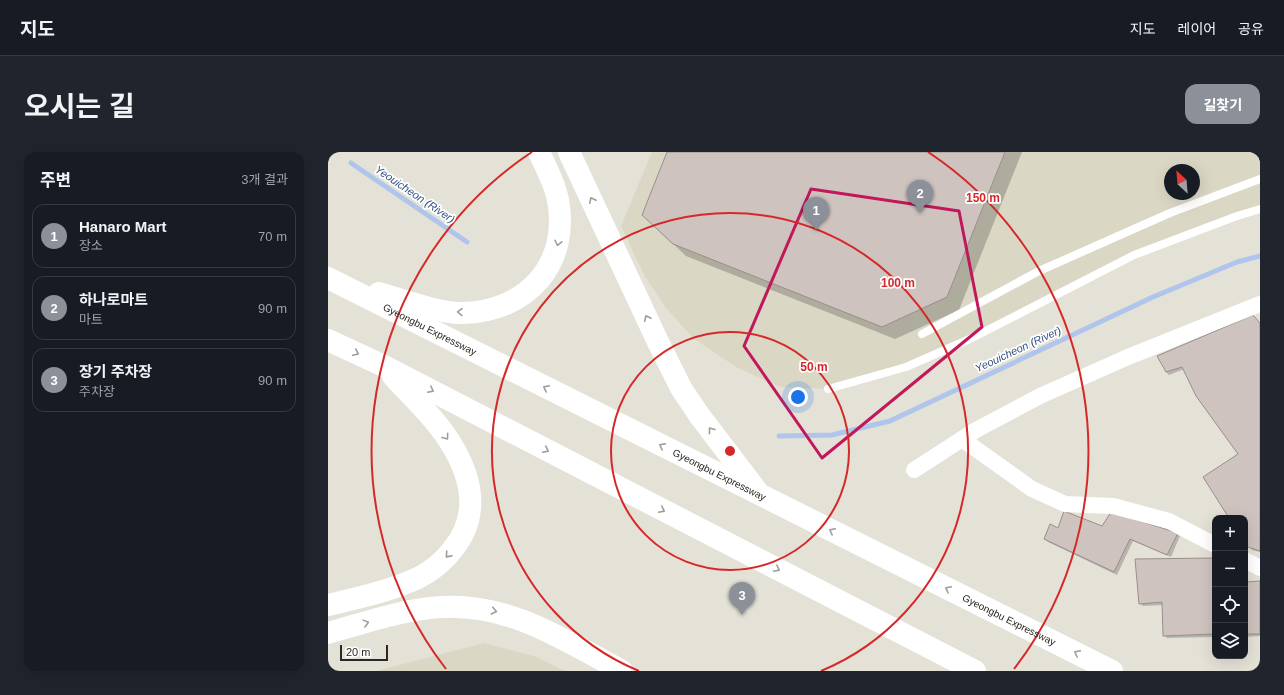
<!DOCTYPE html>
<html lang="ko">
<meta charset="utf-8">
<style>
body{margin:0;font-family:Helvetica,"Noto Sans KR",sans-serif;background:#20242c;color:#f1f3f6}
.controls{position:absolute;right:12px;bottom:12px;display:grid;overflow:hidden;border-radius:8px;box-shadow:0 4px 16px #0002}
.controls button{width:36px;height:36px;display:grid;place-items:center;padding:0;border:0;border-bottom:1px solid #363941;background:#171b24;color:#f1f3f6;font:20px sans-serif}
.compass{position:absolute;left:836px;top:12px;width:36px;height:36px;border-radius:50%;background:#171b24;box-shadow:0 4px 16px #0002;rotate:334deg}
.scale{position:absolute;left:12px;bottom:10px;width:48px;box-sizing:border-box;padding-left:4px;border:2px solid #292824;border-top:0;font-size:11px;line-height:14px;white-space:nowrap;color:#292824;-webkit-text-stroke:3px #fff;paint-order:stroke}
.you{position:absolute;left:470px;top:245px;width:14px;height:14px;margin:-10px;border:3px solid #fff;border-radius:50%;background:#1a73e8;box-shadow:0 0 0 6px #1a73e833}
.badge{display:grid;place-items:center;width:26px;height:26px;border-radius:50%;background:#8c9099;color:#fff;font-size:13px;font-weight:700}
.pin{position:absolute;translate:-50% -33px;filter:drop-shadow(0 1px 2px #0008)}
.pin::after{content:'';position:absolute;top:21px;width:14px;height:12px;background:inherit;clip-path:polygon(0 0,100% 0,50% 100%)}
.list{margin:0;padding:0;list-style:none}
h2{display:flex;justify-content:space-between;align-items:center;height:52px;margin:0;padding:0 16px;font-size:17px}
h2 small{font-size:13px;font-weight:400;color:#9ea1a6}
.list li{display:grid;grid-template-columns:26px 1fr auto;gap:12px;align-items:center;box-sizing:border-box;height:64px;margin:0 8px 8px;padding:0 8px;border:1px solid #363941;border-radius:12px}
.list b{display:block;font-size:15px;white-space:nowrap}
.list p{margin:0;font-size:13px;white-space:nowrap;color:#9ea1a6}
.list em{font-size:13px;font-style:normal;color:#9ea1a6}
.icon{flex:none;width:22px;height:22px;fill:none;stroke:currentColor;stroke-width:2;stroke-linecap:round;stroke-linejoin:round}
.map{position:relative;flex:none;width:932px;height:519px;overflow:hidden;border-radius:12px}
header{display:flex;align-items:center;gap:24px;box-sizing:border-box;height:56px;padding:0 20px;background:#171b24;border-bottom:1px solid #363941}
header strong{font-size:19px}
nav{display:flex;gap:22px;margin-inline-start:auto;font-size:14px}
.intro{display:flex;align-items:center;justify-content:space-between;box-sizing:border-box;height:96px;padding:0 24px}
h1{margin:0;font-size:28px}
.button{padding:10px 18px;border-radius:12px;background:#8c9099;color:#fff;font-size:14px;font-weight:700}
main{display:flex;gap:24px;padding:0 24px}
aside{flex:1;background:#171b24;border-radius:12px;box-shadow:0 4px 16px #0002}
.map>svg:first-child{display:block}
.built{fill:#dad7c5;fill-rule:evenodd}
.shadow{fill:#0003}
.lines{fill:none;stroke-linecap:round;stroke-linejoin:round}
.stream{stroke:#b0c5ec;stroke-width:5}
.building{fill:#cfc3bf;stroke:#9a8e8a}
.lane{stroke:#fff;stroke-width:8}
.street{stroke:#fff;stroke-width:16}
.highway{stroke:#fff;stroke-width:22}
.oneway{stroke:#9f9e9c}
.marked{fill:none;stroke:#c2185b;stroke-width:3;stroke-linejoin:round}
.ring{fill:none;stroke:#d62828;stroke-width:2}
.labels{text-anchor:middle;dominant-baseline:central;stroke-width:3.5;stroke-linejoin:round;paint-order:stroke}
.street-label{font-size:10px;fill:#292824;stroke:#fff}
.water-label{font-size:11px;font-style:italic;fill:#385385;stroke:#fff}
.centre{fill:#d62828;stroke:#fff;stroke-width:2}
.ring-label{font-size:12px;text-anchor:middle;font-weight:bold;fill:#d62828;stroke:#fff;stroke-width:3.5;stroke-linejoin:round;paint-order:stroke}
</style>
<header>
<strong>지도</strong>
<nav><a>지도</a><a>레이어</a><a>공유</a></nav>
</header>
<div class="intro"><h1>오시는 길</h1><a class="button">길찾기</a></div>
<main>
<aside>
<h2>주변<small>3개 결과</small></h2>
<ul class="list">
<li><span class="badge">1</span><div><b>Hanaro Mart</b><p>장소</p></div><em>70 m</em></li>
<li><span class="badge">2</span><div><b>하나로마트</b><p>마트</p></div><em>90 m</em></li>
<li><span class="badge">3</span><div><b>장기 주차장</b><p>주차장</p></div><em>90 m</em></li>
</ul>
</aside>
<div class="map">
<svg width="932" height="519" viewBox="0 0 932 519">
<rect width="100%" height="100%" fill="#e4e2d7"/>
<g class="built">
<path d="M324,0h608v57l-126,46 -228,112 -78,22 -48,-2 -44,-20 -43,-29 -27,-30 -22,-33 -23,-49zM842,18h24v24h-24z"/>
<path d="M156,491l53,14 28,14h-189z"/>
</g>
<g class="shadow">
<path d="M340,0h354l-63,158 -64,29 -209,-83 -43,-41z"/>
<path d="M932,172v228l-8,-2 -7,-9v-23h-15l9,-64 -55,-85 -15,6 -3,-3z"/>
<path d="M775,375l74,7 3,2 -9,21 -38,-16 -16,34 -69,-33 -3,-3 13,-10z"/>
<path d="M887,407v78l-48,1 -3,-3 -1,-30 -20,1 -3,-3z"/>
<path d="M932,430v54l-15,1v-54z"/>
</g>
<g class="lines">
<g class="stream">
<path d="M23,11l116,79"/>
<path d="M451,284l53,-1 58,-14 263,-124 84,-35 23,-6"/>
</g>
</g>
<g class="building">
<path d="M339,0h338l-58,145 -65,30 -209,-83 -31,-29z"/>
<path d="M925,163l7,8v228l-12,-4 -3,-4v-25h-16l-26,-41 35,-23 -42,-58 -14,-29 -16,5 -9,-16z"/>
<path d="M736,359l38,15 9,-14 67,21 -11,22 -37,-16 -16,33 -70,-33 6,-15 8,4z"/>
<path d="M887,406v76l-52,2 -1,-34 -23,2 -4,-45z"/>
<path d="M932,429v53h-15v-52z"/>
</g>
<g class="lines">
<g class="lane">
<path d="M594,182l117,-63 131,-58 90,-34"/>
<path d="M500,237l78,-22 66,-29 162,-83 103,-39 23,-7"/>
</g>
<g class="street">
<path d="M634,287l70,50 33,15 48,2 56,15 46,24"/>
<path d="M586,318l62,-40 64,-34 88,-39 132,-53"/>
<path d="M917,408l15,8"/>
</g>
<g class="highway">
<path d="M241,0l89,190 23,46 18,27 58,76"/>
<path id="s1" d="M0,126l784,393"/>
<path d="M51,141c24,7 59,20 83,20 64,-1 108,-48 96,-113 -3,-17 -12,-32 -19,-48"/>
<path d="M0,188l56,26 591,305"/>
<path d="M0,453c30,-7 62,-14 90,-27 14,-7 26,-17 35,-29 26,-32 20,-68 0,-102 -14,-25 -41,-50 -60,-71"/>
<path d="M0,481c36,-10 76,-24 113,-26 69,-4 123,33 181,64"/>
</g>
</g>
<defs><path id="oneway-chevron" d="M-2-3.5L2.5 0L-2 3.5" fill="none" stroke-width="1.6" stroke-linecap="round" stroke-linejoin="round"/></defs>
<g class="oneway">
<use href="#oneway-chevron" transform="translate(264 48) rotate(-115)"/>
<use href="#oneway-chevron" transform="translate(230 91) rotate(103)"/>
<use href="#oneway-chevron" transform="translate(132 160) rotate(-179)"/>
<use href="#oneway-chevron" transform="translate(319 166) rotate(-115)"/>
<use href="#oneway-chevron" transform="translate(28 201) rotate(25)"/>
<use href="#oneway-chevron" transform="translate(218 236) rotate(-153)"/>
<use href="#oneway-chevron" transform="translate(103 238) rotate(27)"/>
<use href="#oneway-chevron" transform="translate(383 278) rotate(-127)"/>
<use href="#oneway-chevron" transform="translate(118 285) rotate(54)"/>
<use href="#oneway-chevron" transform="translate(334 294) rotate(-153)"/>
<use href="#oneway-chevron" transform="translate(218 298) rotate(27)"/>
<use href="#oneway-chevron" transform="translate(334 358) rotate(27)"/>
<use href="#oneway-chevron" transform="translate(504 379) rotate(-153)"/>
<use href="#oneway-chevron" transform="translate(120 403) rotate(132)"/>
<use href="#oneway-chevron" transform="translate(449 417) rotate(27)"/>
<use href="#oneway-chevron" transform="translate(620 437) rotate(-153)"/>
<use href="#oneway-chevron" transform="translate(166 459) rotate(13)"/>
<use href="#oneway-chevron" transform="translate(38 471) rotate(-15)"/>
<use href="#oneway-chevron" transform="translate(749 501) rotate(-153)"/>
</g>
<path class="marked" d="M483,37l148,22 23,116 -160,131 -78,-112z"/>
<g class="ring">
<circle cx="402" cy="299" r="119"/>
<path d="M311 519A238 238 0 1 1 493 519"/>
<path d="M118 517A358 358 0 0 1 204 0M600 0A358 358 0 0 1 686 517"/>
</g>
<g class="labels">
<g class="street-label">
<text stroke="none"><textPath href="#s1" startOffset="114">Gyeongbu Expressway</textPath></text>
<text stroke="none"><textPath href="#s1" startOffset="438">Gyeongbu Expressway</textPath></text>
<text stroke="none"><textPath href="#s1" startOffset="762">Gyeongbu Expressway</textPath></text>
</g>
<g class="water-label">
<text transform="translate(87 42) rotate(34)">Yeouicheon (River)</text>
<text transform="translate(690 197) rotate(-25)">Yeouicheon (River)</text>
</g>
</g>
<circle cx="402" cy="299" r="6" class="centre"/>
<g class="ring-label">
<text x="655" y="50">150 m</text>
<text x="570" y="135">100 m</text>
<text x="486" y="219">50 m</text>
</g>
</svg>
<div class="controls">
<button>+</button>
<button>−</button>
<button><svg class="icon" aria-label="locate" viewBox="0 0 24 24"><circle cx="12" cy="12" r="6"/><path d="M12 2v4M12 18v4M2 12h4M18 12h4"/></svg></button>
<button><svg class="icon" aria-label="layers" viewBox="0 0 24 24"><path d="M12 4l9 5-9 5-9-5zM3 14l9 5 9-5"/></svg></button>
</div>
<svg class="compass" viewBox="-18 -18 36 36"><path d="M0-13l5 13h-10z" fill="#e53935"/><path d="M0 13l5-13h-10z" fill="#9ea1a6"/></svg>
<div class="scale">20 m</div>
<div class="you"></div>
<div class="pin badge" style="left:488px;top:78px">1</div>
<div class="pin badge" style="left:592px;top:61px">2</div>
<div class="pin badge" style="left:414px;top:463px">3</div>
</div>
</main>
